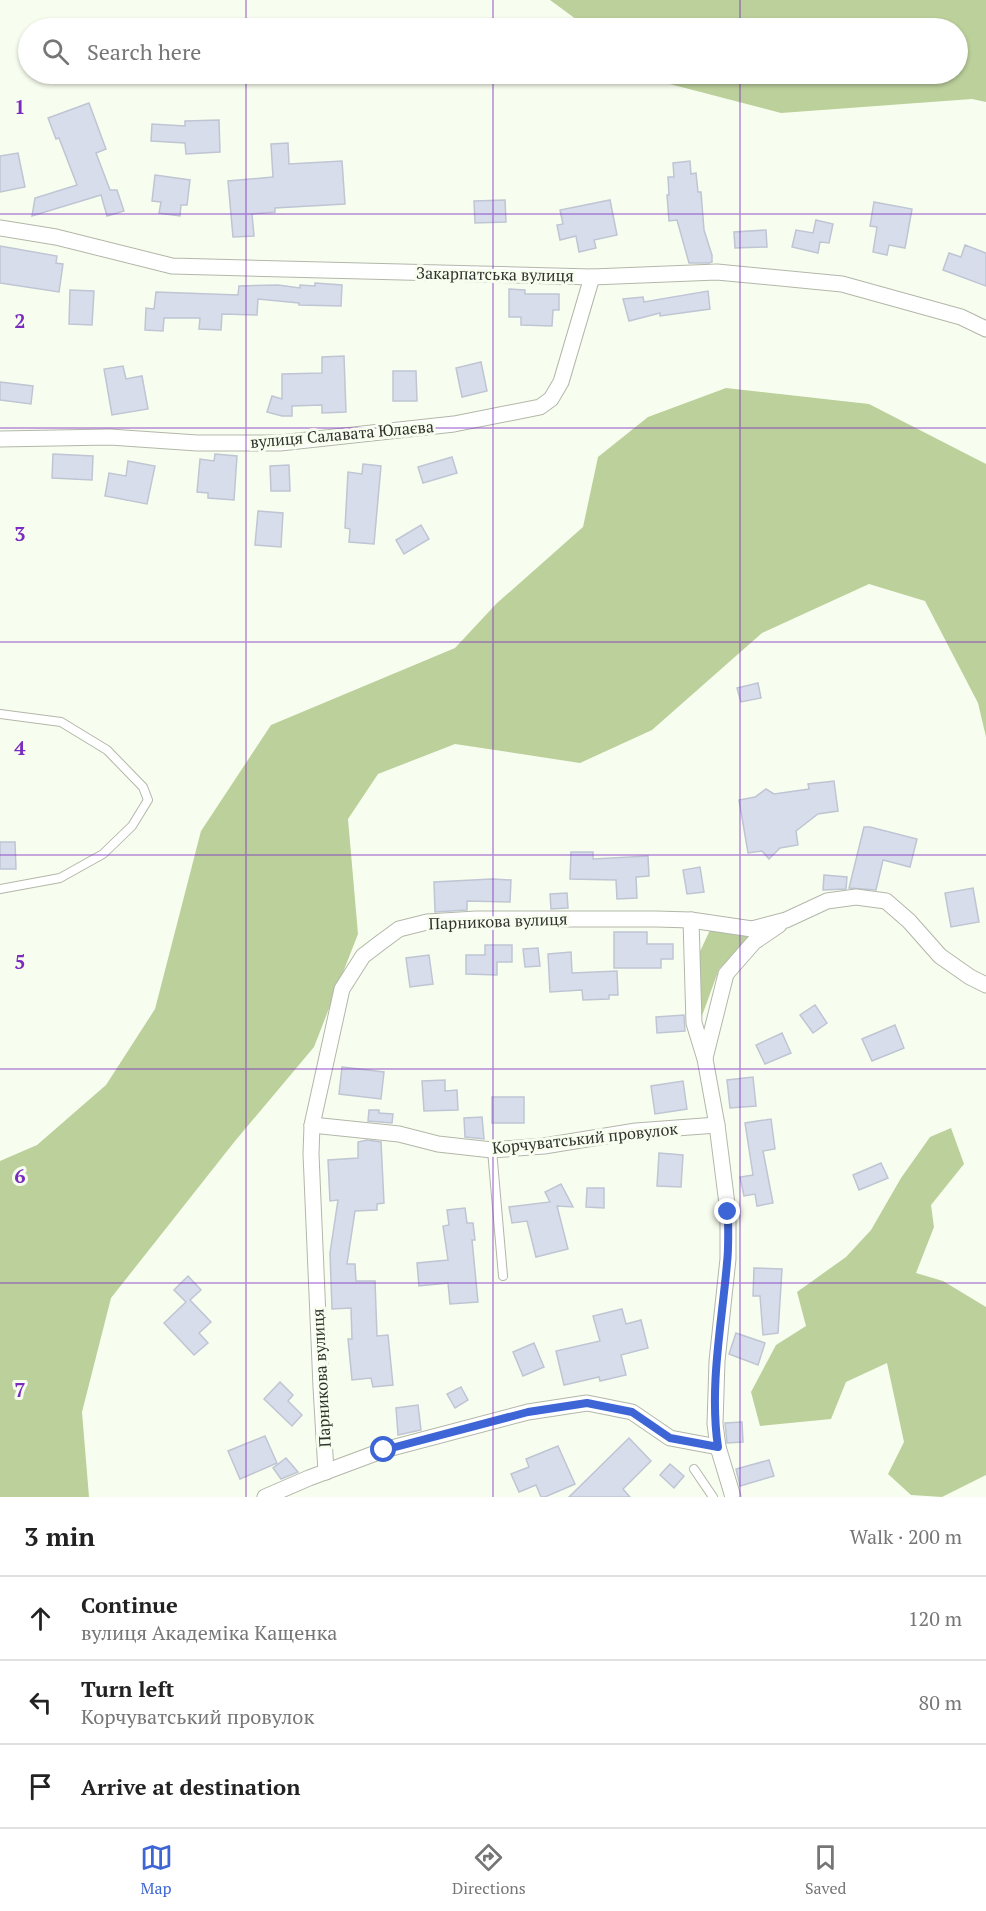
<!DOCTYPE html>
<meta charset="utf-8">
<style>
body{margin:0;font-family:"PT Serif",serif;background:#f2f2f2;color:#222}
.stop{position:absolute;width:18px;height:18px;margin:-14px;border:4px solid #3d65d6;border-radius:50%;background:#fff}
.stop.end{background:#3d65d6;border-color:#fff;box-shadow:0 2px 6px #0008}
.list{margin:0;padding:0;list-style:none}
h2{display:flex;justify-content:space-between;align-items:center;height:78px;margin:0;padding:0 24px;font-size:26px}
h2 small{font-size:20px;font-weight:400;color:#767676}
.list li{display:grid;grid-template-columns:39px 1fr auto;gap:18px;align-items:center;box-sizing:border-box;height:84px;padding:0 24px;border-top:2px solid #e0e0e0}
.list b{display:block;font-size:22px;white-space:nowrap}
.list p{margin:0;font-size:20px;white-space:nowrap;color:#767676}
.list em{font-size:20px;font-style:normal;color:#767676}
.icon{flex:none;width:33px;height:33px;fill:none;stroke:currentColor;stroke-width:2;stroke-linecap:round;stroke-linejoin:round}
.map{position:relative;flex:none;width:986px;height:1497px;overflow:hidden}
.search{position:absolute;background:#fff;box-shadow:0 2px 4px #0004;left:18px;right:18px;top:18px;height:66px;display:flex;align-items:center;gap:15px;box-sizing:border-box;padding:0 21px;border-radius:33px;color:#767676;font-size:22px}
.sheet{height:330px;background:#fff}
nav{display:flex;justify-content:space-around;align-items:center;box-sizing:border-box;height:84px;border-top:2px solid #e0e0e0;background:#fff;font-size:16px;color:#767676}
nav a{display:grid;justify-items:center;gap:3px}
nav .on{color:#3d65d6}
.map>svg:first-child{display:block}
.green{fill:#bcd09b}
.building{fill:#d7ddeb;stroke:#bfc5d3;stroke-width:1.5}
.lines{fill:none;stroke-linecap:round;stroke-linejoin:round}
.lane-casing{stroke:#b2b7a9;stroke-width:10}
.street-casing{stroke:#b2b7a9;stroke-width:17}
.lane{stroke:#fff;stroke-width:8}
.street{stroke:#fff;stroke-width:15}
.route{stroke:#3d65d6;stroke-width:8}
.grid{fill:none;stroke:#7b2cbf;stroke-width:1.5;stroke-opacity:0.55}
.labels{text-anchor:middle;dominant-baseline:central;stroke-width:6;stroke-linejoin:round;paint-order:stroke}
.street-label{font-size:16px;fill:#30322d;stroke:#f8feef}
.grid-label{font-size:20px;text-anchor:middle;font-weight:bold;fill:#7b2cbf;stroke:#f8feef;stroke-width:6;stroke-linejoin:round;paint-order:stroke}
</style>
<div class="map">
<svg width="986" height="1497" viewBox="0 0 986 1497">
<rect width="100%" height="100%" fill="#f8feef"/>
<g class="green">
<path d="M550,0h436v102l-14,-3 -191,14 -119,-31 -12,-8h308v-46h-370z"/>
<path d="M726,388l143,16 117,60v273l-8,-34 -53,-102 -56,-17 -107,49 -110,97 -72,33 -125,-19 -77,30 -30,45 10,115 -44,113 -79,94 -124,157 -29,114 7,85h-89v-336l37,-16 69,-60 49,-76 46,-178 70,-106 184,-77 41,-44 87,-77 15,-70 50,-40z"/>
<path d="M711,928l48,3 -40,38 -21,58 -2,-67z"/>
<path d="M951,1128l13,36 -33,41 3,22 -18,46 27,8 43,26v168l-44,22 -31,-2 -23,-21 16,-32 -17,-79 -41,19 -15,37 -71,7 -9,-34 25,-47 30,-19 -9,-34 49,-35 25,-27 30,-52 29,-41z"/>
</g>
<g class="building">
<path d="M89,103l17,46 -10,4 14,37h7l7,21 -17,5 -6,-21 -69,21 3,-18 42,-13 -18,-47 -3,1 -8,-21z"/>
<path d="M219,120l1,32 -34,2 -1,-11 -34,-2 1,-17 33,2v-5z"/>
<path d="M288,143l1,21 53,-3 3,43 -70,4v4l-23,2 2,22 -21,1 -5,-56 45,-4 -2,-33z"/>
<path d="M18,153l7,34 -25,5v-36z"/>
<path d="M690,161l1,13 5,-1 2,19h3l3,38 8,25v7l-3,1h-20l-12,-43 -8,1 -2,-26h2l-1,-18h6l-1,-14z"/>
<path d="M155,175l35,5 -3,25h-6l-1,11 -21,-3 2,-11 -9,-1z"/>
<path d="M505,200l1,22 -31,1 -1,-22z"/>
<path d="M610,200l7,35 -23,5 2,8 -17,4 -3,-16 -16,4 -3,-15 6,-1 -3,-14z"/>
<path d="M874,202l38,7 -7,39 -16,-3 -2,10 -14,-3 4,-25 -7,-1z"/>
<path d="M816,220l17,4 -4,19 -9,-1 -2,11 -26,-6 4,-17 17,3z"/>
<path d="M766,230l1,17 -32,1 -1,-16z"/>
<path d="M965,245l21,8v33l-43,-16 6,-17 12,4z"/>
<path d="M0,246l57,10 -1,7 7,1 -4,28 -59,-9z"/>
<path d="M315,283l27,2 -1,21 -42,-1v-2l-41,-4 -1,16 -35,-1 -1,16 -22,-1 1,-11h-36l-1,13 -18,-1 1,-22 8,1 2,-17 82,3 1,-9 39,-1 22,3v-3l15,1z"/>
<path d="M509,289l16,1v4h34v16h-6l-1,16 -31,-1v-8h-12z"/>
<path d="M70,290l24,1 -2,34 -23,-1z"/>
<path d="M708,291l2,18 -50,7v-3l-31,8 -6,-22 20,-2 1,5z"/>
<path d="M344,356l2,56 -24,1v-8l-30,1v10h-10l-15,-4 5,-16 10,3v-25l40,-1v-16z"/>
<path d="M481,362l6,29 -25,6 -6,-29z"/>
<path d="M123,366l3,13 16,-3 6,33 -36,6 -8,-46z"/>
<path d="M393,371h23l1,30h-24z"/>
<path d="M0,382l33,4 -2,18 -31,-4z"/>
<path d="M53,454l40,2 -1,24 -40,-2z"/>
<path d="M215,454l22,2 -3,44 -26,-2v-5l-11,-1 3,-33 14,2z"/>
<path d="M452,457l5,16 -34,10 -5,-16z"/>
<path d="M128,461l27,5 -8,38 -42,-8 4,-23 17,3z"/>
<path d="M363,464l18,2 -7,78 -25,-2 1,-13 -5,-1 3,-56 14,2z"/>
<path d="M289,465l1,26h-19l-1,-25z"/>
<path d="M258,511l25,2 -2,34 -26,-2z"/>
<path d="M421,525l8,14 -25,15 -8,-14z"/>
<path d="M758,683l3,15 -20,4 -4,-14z"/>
<path d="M834,781l4,30 -20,3 -22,17 2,14 -18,3 -11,11 -7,-8 -14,2 -9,-53 16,-3 11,-8 8,5 35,-5 -1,-5z"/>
<path d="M864,827h6l47,12 -7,28 -27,-7 -7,30 -27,-2z"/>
<path d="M0,842h15l1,27h-16z"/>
<path d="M571,852h22v7l55,-3 1,20 -13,1 1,21 -20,1 -1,-19 -46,-1z"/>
<path d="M700,867l4,25 -17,2 -4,-24z"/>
<path d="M824,875l23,2 -1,12 -23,1z"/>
<path d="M492,879l19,1 -1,22 -43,-1v9l-32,2 -1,-30z"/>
<path d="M973,888l6,34 -28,5 -6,-34z"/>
<path d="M567,893l1,15 -17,1 -1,-15z"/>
<path d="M614,932h33v12h26v15h-12v9h-47z"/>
<path d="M485,945h27v17h-15v13l-31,-1v-19h19z"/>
<path d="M538,948l2,18 -15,1 -2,-18z"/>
<path d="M571,952l1,21 45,-2 1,24h-9v4l-26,1 -1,-10 -32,2 -2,-38z"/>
<path d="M429,955l4,29 -23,3 -4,-29z"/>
<path d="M815,1005l12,18 -14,10 -13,-18z"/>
<path d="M684,1015l1,16 -28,2 -1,-16z"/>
<path d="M895,1025l9,23 -32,13 -10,-22z"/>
<path d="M782,1033l9,20 -26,11 -9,-19z"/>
<path d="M342,1067l42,5 -3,27 -42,-5z"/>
<path d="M753,1077l3,29 -26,2 -3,-28z"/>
<path d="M445,1080v11l12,-1 1,20 -34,1 -2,-30z"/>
<path d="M683,1081l4,28 -32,5 -4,-28z"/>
<rect x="492" y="1097" width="32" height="26"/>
<path d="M369,1110h10v3l14,1 -1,9 -24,-2z"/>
<path d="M482,1117l2,22 -19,-2 -1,-19z"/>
<path d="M771,1119l4,30 -12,2 10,52 -16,3 -2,-12 -11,2 -4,-19 13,-2 -8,-52z"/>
<path d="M367,1140l14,2 3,61 -7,1v6l-22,1 -8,53h8l1,17h19l2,55 11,-1 5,50 -20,2 -2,-9 -19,2 -4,-41h4l-1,-31 -19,1 -2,-56 8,-53 -8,1 -2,-41 30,-2v-16z"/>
<path d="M659,1153l24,2 -2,32 -24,-1z"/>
<path d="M881,1163l7,15 -29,12 -6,-15z"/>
<path d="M561,1184l12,23 -16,-1 11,43 -32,8 -9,-36 -15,2 -3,-16 41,-5 -5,-10z"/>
<path d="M587,1188h17v20l-18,-1z"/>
<path d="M465,1208l2,15h6l2,17h-3l6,62 -28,2 -2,-21 -29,3 -2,-23 31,-3 -5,-34 6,-1 -2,-15z"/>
<path d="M754,1268l28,1 -4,64 -15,2 -3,-39h-7z"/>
<path d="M188,1276l13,14 -11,10 21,22 -12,11 9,10 -14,12 -30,-32 22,-21 -12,-12z"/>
<path d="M622,1309l4,15 15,-4 7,28 -27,7 5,20 -26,6 -1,-4 -35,8 -8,-34 44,-10 -7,-25z"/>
<path d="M736,1333l29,10 -7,22 -29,-11z"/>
<path d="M534,1343l10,24 -21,9 -10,-24z"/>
<path d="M280,1382l13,13 -5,6 14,14 -10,11 -28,-27z"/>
<path d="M461,1387l7,13 -13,8 -8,-14z"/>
<path d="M418,1405l3,25 -23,5 -2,-27z"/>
<path d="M742,1422l1,20 -16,1 -2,-20z"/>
<path d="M265,1436l12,27 -37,16 -12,-28z"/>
<path d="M629,1438l22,23 -28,28 7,8h-61z"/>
<path d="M558,1446l17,38 -30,13h-4l-5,-12 -17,7 -8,-18 18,-7 -3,-8z"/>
<path d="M286,1458l12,14 -17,7 -8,-11z"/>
<path d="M769,1460l5,16 -34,10 -4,-17z"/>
<path d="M670,1464l14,12 -10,12 -14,-13z"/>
</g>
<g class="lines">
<g class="lane-casing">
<g id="lane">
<path d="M0,714l61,8 46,28 36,37 5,13 -16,26 -29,28 -43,24 -60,11"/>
<path d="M492,1150l11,126"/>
<path d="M694,1469l19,28"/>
</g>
</g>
<g class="street-casing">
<g id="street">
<path d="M0,228l56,9 116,29 420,11 125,-5 125,12 119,33 25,12"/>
<path d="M0,439l110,-2 87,6h83l174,-19 86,-17 11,-8 10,-17 31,-105"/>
<path d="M691,920l3,103 11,36 12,66 11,87v47l-11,102 -2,63 3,23 15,50"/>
<path d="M705,1058l21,-84 28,-32 25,-17"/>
<path d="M312,1125l87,9 39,10 54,6 52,-4 92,-15 81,-6"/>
<path d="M326,1472l-5,-85 -10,-233 1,-29 30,-136 21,-33 17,-13 19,-14 28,-7 49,-3h180l35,1 61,9 34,-9 41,-19 29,-4 30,4 23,20 31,35 30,21 16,8"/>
<path d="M265,1497l44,-19 75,-28 144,-38 59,-9 45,9 38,26 48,9"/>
</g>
</g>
<use href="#lane" class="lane"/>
<use href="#street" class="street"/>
</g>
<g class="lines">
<path class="route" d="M384,1450l144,-38 59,-9 45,9 38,26 48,9c-9,-61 4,-124 9,-184 2,-17 1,-34 1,-51"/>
</g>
<path class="grid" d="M246,0v28M493,0v28M740,0v28M246,74v1423M493,74v1423M740,74v1423M0,214h986M0,428h986M0,642h986M0,855h986M0,1069h986M0,1283h986"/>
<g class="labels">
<g class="street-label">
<text transform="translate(495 274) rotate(1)">Закарпатська вулиця</text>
<text transform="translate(342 434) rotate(-5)">вулиця Салавата Юлаєва</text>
<text transform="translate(498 921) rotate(-2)">Парникова вулиця</text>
<text transform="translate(585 1138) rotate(-6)">Корчуватський провулок</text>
<text transform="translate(321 1378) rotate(-93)">Парникова вулиця</text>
</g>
</g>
<g class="grid-label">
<text x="20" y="114">1</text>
<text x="20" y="328">2</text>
<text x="20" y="541">3</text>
<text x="20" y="755">4</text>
<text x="20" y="969">5</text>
<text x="20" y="1183">6</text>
<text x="20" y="1397">7</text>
</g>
</svg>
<div class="stop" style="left:384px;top:1450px"></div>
<div class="stop end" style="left:728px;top:1212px"></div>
<div class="search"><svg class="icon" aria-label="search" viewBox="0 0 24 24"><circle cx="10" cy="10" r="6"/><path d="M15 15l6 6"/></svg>Search here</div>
</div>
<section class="sheet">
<h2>3 min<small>Walk · 200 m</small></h2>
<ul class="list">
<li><svg class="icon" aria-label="ahead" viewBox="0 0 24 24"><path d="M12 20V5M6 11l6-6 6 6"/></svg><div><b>Continue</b><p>вулиця Академіка Кащенка</p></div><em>120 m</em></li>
<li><svg class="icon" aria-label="left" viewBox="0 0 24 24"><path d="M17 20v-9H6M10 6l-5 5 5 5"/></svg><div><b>Turn left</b><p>Корчуватський провулок</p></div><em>80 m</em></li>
<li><svg class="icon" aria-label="arrive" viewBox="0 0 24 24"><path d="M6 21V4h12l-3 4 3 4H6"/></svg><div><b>Arrive at destination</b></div></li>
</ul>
</section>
<nav>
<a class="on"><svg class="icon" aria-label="map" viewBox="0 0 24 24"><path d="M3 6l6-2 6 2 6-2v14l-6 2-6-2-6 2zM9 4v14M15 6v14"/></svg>Map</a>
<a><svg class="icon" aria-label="directions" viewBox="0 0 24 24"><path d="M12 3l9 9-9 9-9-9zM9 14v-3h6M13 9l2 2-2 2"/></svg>Directions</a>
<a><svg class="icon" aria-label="saved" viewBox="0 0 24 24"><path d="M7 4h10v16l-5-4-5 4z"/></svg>Saved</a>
</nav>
